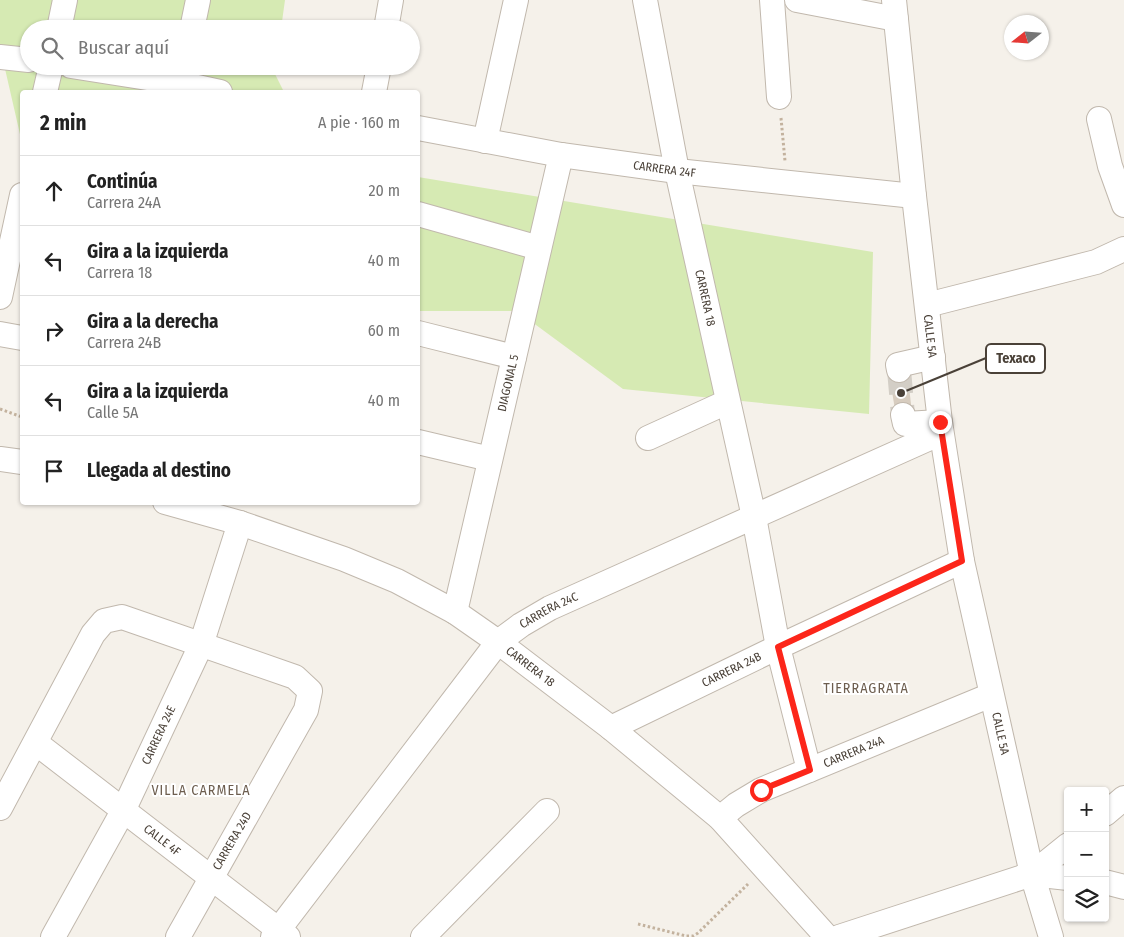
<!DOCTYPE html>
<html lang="es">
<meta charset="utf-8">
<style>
body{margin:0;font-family:"Fira Sans Condensed",sans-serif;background:#f2f2f2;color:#222}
.controls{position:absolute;right:15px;bottom:15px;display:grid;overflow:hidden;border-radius:5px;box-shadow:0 1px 4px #0004}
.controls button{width:45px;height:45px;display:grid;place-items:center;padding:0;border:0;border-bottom:1px solid #e0e0e0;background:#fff;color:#222;font:25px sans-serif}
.compass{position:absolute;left:1004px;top:15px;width:45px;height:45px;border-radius:50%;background:#fff;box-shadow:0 1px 4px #0004;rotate:253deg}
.stop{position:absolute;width:15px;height:15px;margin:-11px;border:4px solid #fc261a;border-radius:50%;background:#fff}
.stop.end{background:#fc261a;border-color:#fff;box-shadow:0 1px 5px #0008}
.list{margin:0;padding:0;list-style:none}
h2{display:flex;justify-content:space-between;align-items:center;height:65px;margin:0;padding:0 20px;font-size:21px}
h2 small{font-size:16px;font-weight:400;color:#767676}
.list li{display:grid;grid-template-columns:32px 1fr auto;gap:15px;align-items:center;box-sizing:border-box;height:70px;padding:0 20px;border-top:1px solid #e0e0e0}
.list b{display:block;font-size:19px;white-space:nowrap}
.list p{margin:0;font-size:16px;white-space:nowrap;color:#767676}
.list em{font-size:16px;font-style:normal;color:#767676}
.icon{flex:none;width:28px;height:28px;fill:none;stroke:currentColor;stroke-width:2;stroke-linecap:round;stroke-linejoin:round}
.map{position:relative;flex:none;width:1124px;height:937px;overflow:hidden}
.search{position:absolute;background:#fff;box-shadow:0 1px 4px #0004;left:20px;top:20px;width:400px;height:55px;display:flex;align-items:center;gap:12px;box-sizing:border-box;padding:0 18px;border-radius:28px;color:#767676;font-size:19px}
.panel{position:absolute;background:#fff;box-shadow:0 1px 4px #0004;left:20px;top:90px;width:400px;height:415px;border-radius:5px}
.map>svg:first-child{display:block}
.green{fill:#d6eab3}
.building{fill:#d7ccbf}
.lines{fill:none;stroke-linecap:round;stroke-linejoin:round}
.minor-tunnel{stroke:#d3cec6;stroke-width:24;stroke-dasharray:24 12;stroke-linecap:butt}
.minor-casing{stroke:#c1b8ad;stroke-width:26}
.path{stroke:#c3b29e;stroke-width:3;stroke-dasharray:2.5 2.5;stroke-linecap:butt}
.minor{stroke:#fff;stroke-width:24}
.route{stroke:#fc261a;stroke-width:6}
.labels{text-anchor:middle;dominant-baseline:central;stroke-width:4;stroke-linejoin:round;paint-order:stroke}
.street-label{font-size:12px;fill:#4a4138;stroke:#fff}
.neighbourhood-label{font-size:14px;letter-spacing:1px;fill:#6d5e4f;stroke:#fff}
.leader{fill:none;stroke:#4a4138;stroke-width:2}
.callout-dot{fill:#4a4138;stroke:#fff;stroke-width:2}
.callout{fill:#fff;stroke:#4a4138;stroke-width:2}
.callout-label{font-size:14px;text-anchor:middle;font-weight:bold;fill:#4a4138}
</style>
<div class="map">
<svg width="1124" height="937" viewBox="0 0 1124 937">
<rect width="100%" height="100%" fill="#f5f1ea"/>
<g class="green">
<path d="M0,0h285l-4,29h-252v37h246l-1,6 10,20h-262v51l-22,-96z"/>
<path d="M418,177l455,75 -4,162 -246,-25 -106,-78h-99z"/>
</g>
<path class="building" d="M907,369l5,44 -16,3 -7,-43z"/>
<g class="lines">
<path class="minor-tunnel" d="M899,370l4,45"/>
<g class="minor-casing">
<g id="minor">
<path id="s1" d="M645,0l32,171 77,346 24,130 31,123"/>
<path d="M772,0l7,97"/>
<path d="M797,0l99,19"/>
<path id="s2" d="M894,0l20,196 26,226 22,139 70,313 19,63"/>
<path d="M59,29l6,-29"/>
<path d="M192,29l6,-29"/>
<path d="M386,29l5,-29"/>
<path d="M0,57l29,3"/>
<path d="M71,66l108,17 41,9"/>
<path d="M45,92l6,-26"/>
<path d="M374,92l5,-26"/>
<path d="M1099,119l11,47 14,39"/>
<path id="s3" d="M418,128l143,27 116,16 237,25"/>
<path d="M485,141l31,-141"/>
<path d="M418,214l121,34"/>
<path d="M0,297l22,-102"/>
<path d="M927,305l169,-43 28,-13"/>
<path d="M418,333l96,24"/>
<path d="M0,334l22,4"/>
<path d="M899,370l-1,-5 35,-8"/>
<path d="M903,415l2,9 35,-2"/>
<path d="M648,438l79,-36"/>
<path d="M418,442l72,17"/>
<path d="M0,459l22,3"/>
<path id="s4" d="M165,502l75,21 104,36 53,22 58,31 43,30 113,86 109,90 107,119"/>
<path id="s5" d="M455,612l106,-457"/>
<path id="s6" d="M611,728l167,-81 184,-86"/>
<path id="s7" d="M36,743l252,194"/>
<path d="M0,808l93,-174 11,-13 18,-4 173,60 15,14 -4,19 -128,227"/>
<path d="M1105,814l19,-16"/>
<path id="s8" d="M720,818l16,-13 25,-15 230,-95"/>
<path d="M1032,874l36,4"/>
<path d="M1105,882l19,5"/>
<path id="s9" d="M53,937l70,-126 78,-166 39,-122"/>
<path id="s10" d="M273,937l225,-295 23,-17 29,-17 391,-175"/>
<path d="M423,937l124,-126"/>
<path d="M839,937l193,-63 36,-29"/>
</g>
</g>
<g class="path">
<path d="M781,118l4,43"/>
<path d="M0,409l22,8"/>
<path d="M638,924l48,12h7l5,-3 50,-49"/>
</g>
<use href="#minor" class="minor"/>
</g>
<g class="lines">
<path class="route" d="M761,790l49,-20 -32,-123 184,-86 -22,-139"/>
</g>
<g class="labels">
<g class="street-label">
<text stroke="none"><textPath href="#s3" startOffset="250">CARRERA 24F</textPath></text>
<text stroke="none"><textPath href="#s1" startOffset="304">CARRERA 18</textPath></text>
<text stroke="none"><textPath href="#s2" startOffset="338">CALLE 5A</textPath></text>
<text stroke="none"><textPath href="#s5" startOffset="235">DIAGONAL 5</textPath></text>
<text stroke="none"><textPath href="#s10" startOffset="431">CARRERA 24C</textPath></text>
<text stroke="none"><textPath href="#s4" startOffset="404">CARRERA 18</textPath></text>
<text stroke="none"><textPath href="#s6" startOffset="134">CARRERA 24B</textPath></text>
<text stroke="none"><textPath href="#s9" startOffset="228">CARRERA 24E</textPath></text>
<text stroke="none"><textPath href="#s2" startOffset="742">CALLE 5A</textPath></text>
<text stroke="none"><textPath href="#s8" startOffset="150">CARRERA 24A</textPath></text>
<text stroke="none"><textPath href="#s7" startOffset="159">CALLE 4F</textPath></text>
<text transform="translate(232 841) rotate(-60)">CARRERA 24D</text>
</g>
<g class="neighbourhood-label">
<text x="866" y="688">TIERRAGRATA</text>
<text x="201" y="790">VILLA CARMELA</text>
</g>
</g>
<path class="leader" d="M901 393L986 358"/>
<circle class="callout-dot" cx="901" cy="393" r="5"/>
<rect class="callout" x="986" y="344" width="59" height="29" rx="5"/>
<g class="callout-label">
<text x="1016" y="363">Texaco</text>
</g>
</svg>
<div class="controls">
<button>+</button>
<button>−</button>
<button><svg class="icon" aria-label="layers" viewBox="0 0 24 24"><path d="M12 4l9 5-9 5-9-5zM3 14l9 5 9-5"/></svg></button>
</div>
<svg class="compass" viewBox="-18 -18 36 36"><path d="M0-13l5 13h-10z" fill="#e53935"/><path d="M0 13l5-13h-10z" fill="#767676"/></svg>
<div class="stop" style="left:761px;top:790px"></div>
<div class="stop end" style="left:940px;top:422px"></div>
<div class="search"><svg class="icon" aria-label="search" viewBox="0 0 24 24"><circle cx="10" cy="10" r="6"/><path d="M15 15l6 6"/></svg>Buscar aquí</div>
<section class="panel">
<h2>2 min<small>A pie · 160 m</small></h2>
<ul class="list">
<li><svg class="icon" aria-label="ahead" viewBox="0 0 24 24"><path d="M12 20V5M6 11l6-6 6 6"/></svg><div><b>Continúa</b><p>Carrera 24A</p></div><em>20 m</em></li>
<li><svg class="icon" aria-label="left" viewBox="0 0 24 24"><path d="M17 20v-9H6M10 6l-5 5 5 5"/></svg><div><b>Gira a la izquierda</b><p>Carrera 18</p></div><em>40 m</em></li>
<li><svg class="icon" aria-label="right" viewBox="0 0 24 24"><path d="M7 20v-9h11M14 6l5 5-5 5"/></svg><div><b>Gira a la derecha</b><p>Carrera 24B</p></div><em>60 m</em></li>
<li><svg class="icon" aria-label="left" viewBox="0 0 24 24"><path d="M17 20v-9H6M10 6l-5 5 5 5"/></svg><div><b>Gira a la izquierda</b><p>Calle 5A</p></div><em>40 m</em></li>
<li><svg class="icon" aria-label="arrive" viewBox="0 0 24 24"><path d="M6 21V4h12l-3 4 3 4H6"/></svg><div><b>Llegada al destino</b></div></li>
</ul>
</section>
</div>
